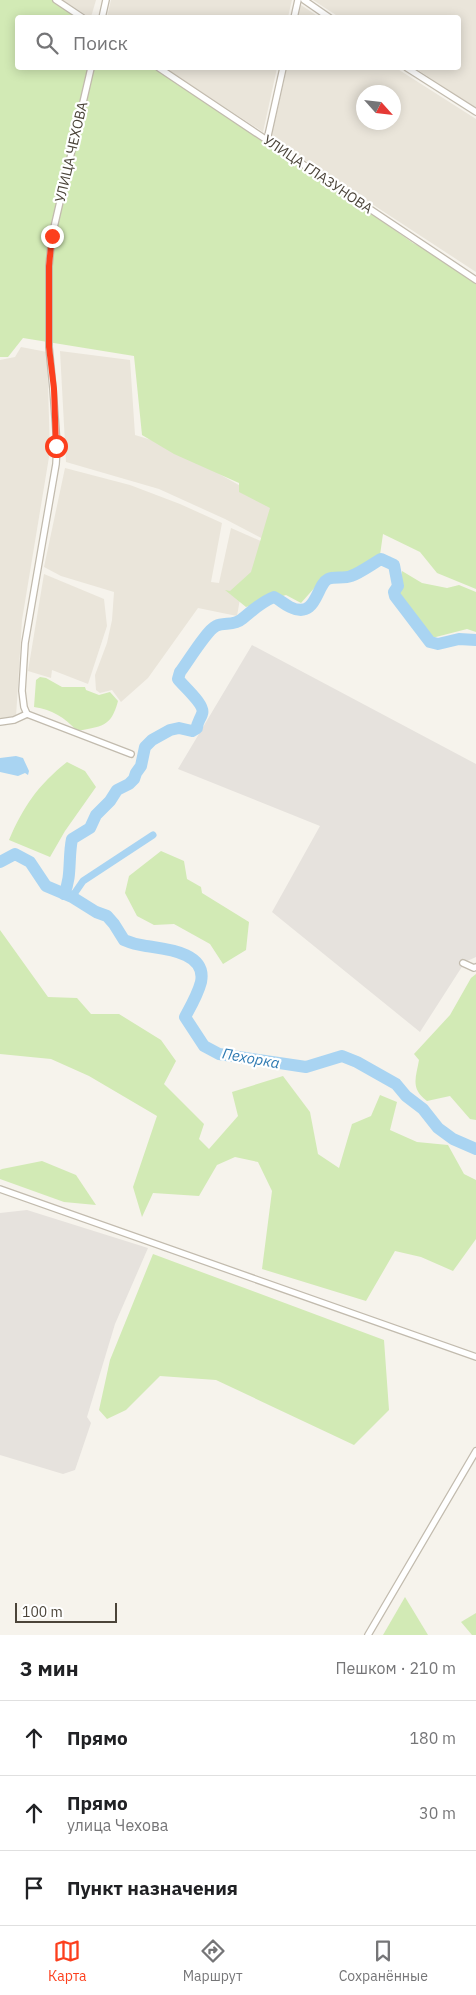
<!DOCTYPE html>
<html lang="ru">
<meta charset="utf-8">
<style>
body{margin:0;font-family:"IBM Plex Sans",sans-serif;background:#f2f2f2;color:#202124}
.compass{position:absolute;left:356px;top:85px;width:45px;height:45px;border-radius:50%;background:#fff;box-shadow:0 2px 12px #0003;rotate:117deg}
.scale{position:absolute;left:15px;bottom:12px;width:102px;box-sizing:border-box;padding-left:5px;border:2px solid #4b4439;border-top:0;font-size:14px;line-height:18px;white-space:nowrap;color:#4b4439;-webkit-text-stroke:4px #fff;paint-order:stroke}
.stop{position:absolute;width:15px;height:15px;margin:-11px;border:4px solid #fc3f1d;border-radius:50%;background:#fff}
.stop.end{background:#fc3f1d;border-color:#fff;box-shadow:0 1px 5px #0008}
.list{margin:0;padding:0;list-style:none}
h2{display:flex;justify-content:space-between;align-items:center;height:65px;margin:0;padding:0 20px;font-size:21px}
h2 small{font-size:16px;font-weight:400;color:#757577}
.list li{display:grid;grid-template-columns:32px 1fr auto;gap:15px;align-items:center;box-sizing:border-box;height:75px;padding:0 20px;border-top:1px solid #e0e0e0}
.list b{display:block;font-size:19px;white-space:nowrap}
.list p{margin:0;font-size:16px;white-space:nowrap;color:#757577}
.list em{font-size:16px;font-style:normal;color:#757577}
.icon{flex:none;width:28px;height:28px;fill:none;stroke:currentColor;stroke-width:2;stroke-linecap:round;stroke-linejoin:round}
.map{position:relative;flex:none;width:476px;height:1635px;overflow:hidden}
.search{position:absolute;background:#fff;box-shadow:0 2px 12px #0003;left:15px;right:15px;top:15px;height:55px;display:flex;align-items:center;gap:12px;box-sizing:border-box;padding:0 18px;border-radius:5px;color:#757577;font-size:19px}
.sheet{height:290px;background:#fff}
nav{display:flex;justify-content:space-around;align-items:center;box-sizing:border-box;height:70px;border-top:1px solid #e0e0e0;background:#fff;font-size:14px;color:#757577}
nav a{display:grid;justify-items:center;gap:2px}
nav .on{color:#fc3f1d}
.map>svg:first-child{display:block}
.residential{fill:#eae5da;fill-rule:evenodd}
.industrial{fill:#e6e2dd}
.green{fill:#d2eab5}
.water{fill:#a9d4f2}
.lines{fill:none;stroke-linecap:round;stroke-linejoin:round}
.canal{stroke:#a9d4f2;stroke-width:7}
.river{stroke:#a9d4f2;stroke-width:12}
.street-casing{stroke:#c2bbae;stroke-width:8}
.street{stroke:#fff;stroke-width:5.5}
.route{stroke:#fc3f1d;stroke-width:6}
.labels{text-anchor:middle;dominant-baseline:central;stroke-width:4.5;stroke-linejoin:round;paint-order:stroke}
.street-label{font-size:14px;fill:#4b4439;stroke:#fff}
.water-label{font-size:15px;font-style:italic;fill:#2e7ab2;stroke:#fff}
</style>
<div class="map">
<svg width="476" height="1635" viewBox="0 0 476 1635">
<rect width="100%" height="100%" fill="#f6f3ec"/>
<g class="residential">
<path d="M63,0h33l-5,17h-2z"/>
<path d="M111,0h181l-4,17h-181z"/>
<path d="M313,0h163v108l-61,-40h43v-50l-119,-1z"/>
<path d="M301,5l18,12h-21z"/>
<path d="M165,68h112l-14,64z"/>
<path d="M287,68h109l80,51v153l-205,-134zM364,92h30v30h-30z"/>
<path d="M21,347l26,5 3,99 -28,169 -6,97 -16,2v-359l15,-3z"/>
<path d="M60,351l70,9 5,75 33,10 106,60 -7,36 -42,-22 -66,-30 -93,-27z"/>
<path d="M65,468l65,17 50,19 42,19 -11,59 8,1 12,-55 32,14 -9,40h-11l-6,34 -39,-8 -50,70 -27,24 -9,-12 -12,3 -4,-3 -1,-15 12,-32 5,-23 2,-28 -53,-16 -17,-9z"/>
<path d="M44,574l60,25 3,27 -19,58 -36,-14 -1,8 -23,-7z"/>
</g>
<g class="industrial">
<path d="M252,645l224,119v193l-11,5 -45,70 -148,-120 48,-86 -142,-57z"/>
<path d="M27,1210l121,38 -33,76 -28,93 4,6 -16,47 -12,4 -63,-19v-242z"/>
</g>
<g class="green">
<path d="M0,0h54l27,17 -63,1v50h140l109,72 146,103 49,25 14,11v310l-39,-16 -17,-21 -37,-18 -3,21 -29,24 -16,-7 -11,5 -23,26 -15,-8 -40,12 -21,-17 5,1 21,-19 19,-64 -31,-16v-9l-65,-29 -32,-19 -8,-79 -111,-18 -15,19h-8z"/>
<path d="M402,571l20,12 25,5 12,-3 17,7v40l-9,-3 -35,9 -33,-42z"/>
<path d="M40,677l6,1 16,9h23l1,3 13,5 11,-3 8,9c-7,27 -17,25 -41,30 -13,-14 -24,-21 -43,-24l2,-27z"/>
<path d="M67,762l18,9 11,16 -31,44 -15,26 -41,-17c14,-33 29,-55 58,-78z"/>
<path d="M161,851l23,10 3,18 14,8 1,6 47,29 -3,28 -23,14 -13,-20 -36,-20 -20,1 -17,-9 -12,-23 4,-17z"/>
<path d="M0,930l48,67 29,1 14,16h28l42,26 15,21 -12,23 40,40 -5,15 10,10 29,-33 -6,-24 51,-16 27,36 8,42 21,14 13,-44 19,-8 9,-21 17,7 -7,28 27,12 31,3 16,29 12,6v59l-23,32 -32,-14 -26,-6 -29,50 -104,-32 10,-78 -14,-29 -23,-5 -18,8 -18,31 -46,-3 -11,24 -9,-30 24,-71 -68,-40 -38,-17 -51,-5z"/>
<path d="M476,974v146l-6,-1 -20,-23 -23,5c-17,-13 -11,-23 -8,-41l-5,-6 36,-39 21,-37z"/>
<path d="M42,1161l34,14 20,30 -32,-3 -64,-23v-9l2,-1z"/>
<path d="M153,1254l231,86 5,70 -35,35 -138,-65 -56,-4 -34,34 -19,9 -8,-9 11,-50z"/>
<path d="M405,1597l23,38h-45z"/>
<path d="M476,1613v22h-4l-11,-13z"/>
</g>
<path class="water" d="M16,756l7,2 6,13 -1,4 -3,-2 -7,3 -18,-4v-14z"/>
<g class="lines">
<path class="canal" d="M72,897l11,-16 70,-46"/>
<g class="river">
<path d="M0,862l15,-8 15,8 16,24 26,11 24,15 11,4 7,8 10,16c7,3 15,5 22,6 19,3 61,6 55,36 -3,12 -10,24 -16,35l19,29 15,8 87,13 36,-11 15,6 39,22 10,12 17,13 15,19 15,11 23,10"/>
<path d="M64,894c8,-17 4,-36 8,-55l18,-11 6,-13 14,-14 7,-11 12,-6 5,-5 2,-6 5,-7 4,-19 7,-7 18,-10 9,-2 13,3 5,-3c0,-6 3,-8 5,-14 4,-9 -19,-28 -24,-35l2,-7c7,-9 27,-42 36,-46 8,-4 18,0 26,-7 10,-8 19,-17 32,-22 6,3 10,7 16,10 27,13 26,-22 38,-28 6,-3 16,0 23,-3 9,-3 21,-12 30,-17l13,6 4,21 -4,6 1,4 35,46 8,2 21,-5 17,1"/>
</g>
<g class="street-casing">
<g id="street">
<path d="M56,0l27,18"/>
<path d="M304,0l26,18"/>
<path d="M102,18l4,-18"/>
<path d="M294,18l4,-18"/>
<path d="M91,68l-39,168 -3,30v81l4,42 4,56 -1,19 -31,179 -3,48 2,16 3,7 104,40"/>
<path d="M159,68l317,212"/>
<path d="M407,68l69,44"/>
<path d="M267,140l16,-72"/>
<path d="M0,722l14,-2 13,-6"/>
<path d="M463,963l11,5 2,-1"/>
<path d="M0,1189l476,168"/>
<path d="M368,1635l108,-184"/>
</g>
</g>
<use href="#street" class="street"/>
</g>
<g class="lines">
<path class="route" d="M52,236l-3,30v81l5,42 2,57"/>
</g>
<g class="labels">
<g class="street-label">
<text transform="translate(71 152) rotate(-77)">УЛИЦА ЧЕХОВА</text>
<text transform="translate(318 174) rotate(34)">УЛИЦА ГЛАЗУНОВА</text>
</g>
<g class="water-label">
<text transform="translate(251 1058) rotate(10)">Пехорка</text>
</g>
</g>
</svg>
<svg class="compass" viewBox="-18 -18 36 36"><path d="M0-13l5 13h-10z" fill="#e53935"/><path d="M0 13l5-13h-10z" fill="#757577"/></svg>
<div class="scale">100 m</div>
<div class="stop" style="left:56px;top:446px"></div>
<div class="stop end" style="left:52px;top:236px"></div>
<div class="search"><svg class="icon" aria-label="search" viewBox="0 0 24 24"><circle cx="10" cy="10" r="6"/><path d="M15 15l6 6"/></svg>Поиск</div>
</div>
<section class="sheet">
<h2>3 мин<small>Пешком · 210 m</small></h2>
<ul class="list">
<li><svg class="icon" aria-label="ahead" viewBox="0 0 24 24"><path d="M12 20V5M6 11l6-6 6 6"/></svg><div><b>Прямо</b></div><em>180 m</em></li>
<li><svg class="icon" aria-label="ahead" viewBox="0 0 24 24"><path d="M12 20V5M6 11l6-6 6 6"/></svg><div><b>Прямо</b><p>улица Чехова</p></div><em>30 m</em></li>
<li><svg class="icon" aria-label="arrive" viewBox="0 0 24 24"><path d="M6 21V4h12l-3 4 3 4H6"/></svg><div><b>Пункт назначения</b></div></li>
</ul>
</section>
<nav>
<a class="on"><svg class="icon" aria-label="map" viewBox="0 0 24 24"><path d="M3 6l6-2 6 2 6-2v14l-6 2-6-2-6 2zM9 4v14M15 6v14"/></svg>Карта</a>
<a><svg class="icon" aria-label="directions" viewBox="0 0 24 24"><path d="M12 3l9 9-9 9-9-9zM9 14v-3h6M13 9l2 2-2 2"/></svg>Маршрут</a>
<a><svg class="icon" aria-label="saved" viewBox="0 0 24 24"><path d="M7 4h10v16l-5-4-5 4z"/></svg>Сохранённые</a>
</nav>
